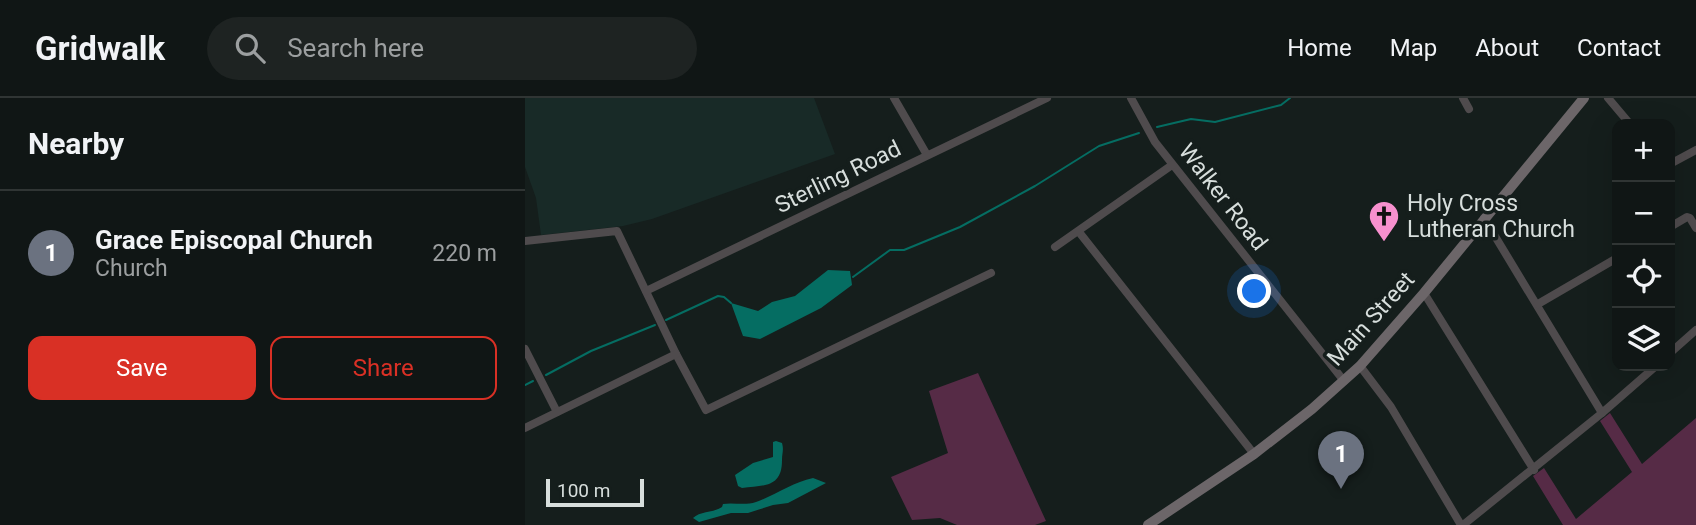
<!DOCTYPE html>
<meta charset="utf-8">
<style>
body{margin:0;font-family:Roboto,sans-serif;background:#1e2322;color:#f1f3f6}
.controls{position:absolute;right:21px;top:21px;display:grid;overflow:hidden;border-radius:14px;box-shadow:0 7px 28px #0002}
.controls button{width:63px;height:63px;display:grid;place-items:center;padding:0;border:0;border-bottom:2px solid #303534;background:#101615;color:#f1f3f6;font:35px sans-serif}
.scale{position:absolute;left:21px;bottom:18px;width:98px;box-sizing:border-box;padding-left:7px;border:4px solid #d7dedc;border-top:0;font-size:19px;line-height:24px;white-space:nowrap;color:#d7dedc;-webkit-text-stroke:5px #151e1c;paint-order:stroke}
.you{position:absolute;left:730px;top:194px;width:24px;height:24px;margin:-18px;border:5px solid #fff;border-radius:50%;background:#1a73e8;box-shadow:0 0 0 10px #1a73e833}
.badge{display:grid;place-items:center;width:46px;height:46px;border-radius:50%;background:#d93025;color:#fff;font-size:23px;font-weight:700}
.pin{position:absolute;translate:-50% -58px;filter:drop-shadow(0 2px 4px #0008)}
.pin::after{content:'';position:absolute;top:37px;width:24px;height:21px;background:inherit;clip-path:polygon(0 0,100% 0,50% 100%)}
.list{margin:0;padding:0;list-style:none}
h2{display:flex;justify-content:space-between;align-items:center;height:91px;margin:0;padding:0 28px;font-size:30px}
h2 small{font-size:23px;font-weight:400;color:#9c9fa0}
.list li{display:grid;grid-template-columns:46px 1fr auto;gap:21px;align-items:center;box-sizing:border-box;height:126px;padding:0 28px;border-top:2px solid #303534}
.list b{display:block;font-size:26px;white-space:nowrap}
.list p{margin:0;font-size:23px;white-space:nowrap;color:#9c9fa0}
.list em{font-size:23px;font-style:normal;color:#9c9fa0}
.actions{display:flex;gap:14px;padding:21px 28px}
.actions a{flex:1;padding:16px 0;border:2px solid #d93025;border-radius:14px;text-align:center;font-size:24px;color:#d93025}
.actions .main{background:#d93025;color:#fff}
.icon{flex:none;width:38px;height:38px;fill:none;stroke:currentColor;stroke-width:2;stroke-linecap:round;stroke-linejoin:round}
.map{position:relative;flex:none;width:1171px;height:427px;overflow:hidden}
header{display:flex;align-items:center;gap:42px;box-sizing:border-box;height:98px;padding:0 35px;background:#101615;border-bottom:2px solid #303534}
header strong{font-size:33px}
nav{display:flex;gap:38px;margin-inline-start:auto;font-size:24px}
.search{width:490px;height:63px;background:#1e2322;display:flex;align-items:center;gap:18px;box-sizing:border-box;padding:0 24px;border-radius:38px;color:#9c9fa0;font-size:26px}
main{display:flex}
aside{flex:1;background:#101615}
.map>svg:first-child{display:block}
.built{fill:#182a27}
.green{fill:#562b46}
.water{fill:#056d62}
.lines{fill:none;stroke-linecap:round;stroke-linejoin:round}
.stream{stroke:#056d62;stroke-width:2}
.minor{stroke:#4f4b4d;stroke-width:8}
.secondary{stroke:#6c6669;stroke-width:10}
.labels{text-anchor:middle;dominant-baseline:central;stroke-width:7;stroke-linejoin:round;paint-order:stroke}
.street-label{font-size:23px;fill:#d7dedc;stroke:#151e1c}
.poi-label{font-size:23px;fill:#d7dedc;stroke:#151e1c;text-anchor:start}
</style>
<header>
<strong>Gridwalk</strong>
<div class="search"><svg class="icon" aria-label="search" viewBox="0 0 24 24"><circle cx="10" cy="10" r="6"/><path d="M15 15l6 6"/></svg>Search here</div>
<nav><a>Home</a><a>Map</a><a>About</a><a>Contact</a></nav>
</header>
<main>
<aside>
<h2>Nearby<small></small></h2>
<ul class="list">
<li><span class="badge" style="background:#6b7280">1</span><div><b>Grace Episcopal Church</b><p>Church</p></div><em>220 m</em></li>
</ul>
<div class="actions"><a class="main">Save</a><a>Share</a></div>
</aside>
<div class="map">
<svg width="1171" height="427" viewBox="0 0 1171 427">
<rect width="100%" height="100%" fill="#151e1c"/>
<path class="built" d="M0,0h289l21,56 -183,65 -29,7 -82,9 -5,-37 -11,-31z"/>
<g class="green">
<path d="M453,275l68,148 -11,4h-78l-17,-7 -28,2 -21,-43 57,-24 -19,-62z"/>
<path d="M1085,315l32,51 54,-46v107h-133l-30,-49 11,-8 32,51 56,-47 -32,-51z"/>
</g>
<g class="water">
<path d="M303,172l22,1 2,14 -31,23 -61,31 -17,-3 -12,-33 27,8 14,-9 23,-6z"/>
<path d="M251,343l6,2c2,7 0,10 0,17 0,28 -18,25 -40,28l-4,-2 -3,-11 18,-12 20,-6v-15z"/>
<path d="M288,380l13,5 -38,20 -15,2 -25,8h-17l-32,9 -6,-4c7,-7 20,-5 29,-11l1,-3c11,-2 21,2 33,-2 20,-7 37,-20 57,-24z"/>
</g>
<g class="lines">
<g class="stream">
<path d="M632,29l34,-8 24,3 66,-17 9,-7"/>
<path d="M328,179l37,-27h14l56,-23 75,-41 64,-40 40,-13"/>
<path d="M141,222l52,-24 6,1 7,6"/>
<path d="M21,277l45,-24 64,-26"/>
<path d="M0,287l8,-4"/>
</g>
<g class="minor">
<path d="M369,0l33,57"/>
<path d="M606,0l24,44 189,239"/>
<path d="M938,0l6,11"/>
<path d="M1083,0l22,26"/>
<path d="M1145,66l26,-14"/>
<path d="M959,120l118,195"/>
<path d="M1145,129l17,-10 3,1 6,10"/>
<path d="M554,134l175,222"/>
<path d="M0,143l92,-10 59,123 30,56 285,-137"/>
<path d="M530,149l117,-82"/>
<path d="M121,193l401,-193"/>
<path d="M899,195l110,177"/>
<path d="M1013,206l79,-46"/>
<path d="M0,251l32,63"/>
<path d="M1145,255l26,-23"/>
<path d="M835,268l31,41 70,118"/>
<path d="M0,330l151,-74"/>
<path d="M938,427l139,-112 54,-47"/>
</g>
<path class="secondary" d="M623,427l106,-71 58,-45 48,-43 64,-73 160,-195"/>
</g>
<defs>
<g id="church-pin" transform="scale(1.575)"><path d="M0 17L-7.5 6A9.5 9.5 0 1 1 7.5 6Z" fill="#f790ce" stroke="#151e1c"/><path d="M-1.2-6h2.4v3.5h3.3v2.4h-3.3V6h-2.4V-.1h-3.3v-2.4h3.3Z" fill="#111"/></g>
</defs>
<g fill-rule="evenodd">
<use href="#church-pin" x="859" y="118"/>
</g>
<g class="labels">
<g class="street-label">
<text transform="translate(313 79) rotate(-26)">Sterling Road</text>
<text transform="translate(698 99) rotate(52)">Walker Road</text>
<text transform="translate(846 221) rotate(-48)">Main Street</text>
</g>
<g class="poi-label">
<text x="882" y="105">Holy Cross<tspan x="882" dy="26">Lutheran Church</tspan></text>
</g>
</g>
</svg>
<div class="controls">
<button>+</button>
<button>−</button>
<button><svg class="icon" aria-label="locate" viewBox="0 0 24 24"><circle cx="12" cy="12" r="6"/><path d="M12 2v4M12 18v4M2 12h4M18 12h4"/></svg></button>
<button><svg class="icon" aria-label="layers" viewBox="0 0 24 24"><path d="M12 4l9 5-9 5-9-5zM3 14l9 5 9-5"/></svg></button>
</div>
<div class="scale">100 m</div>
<div class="you"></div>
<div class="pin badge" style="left:816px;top:391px;background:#6b7280">1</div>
</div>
</main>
